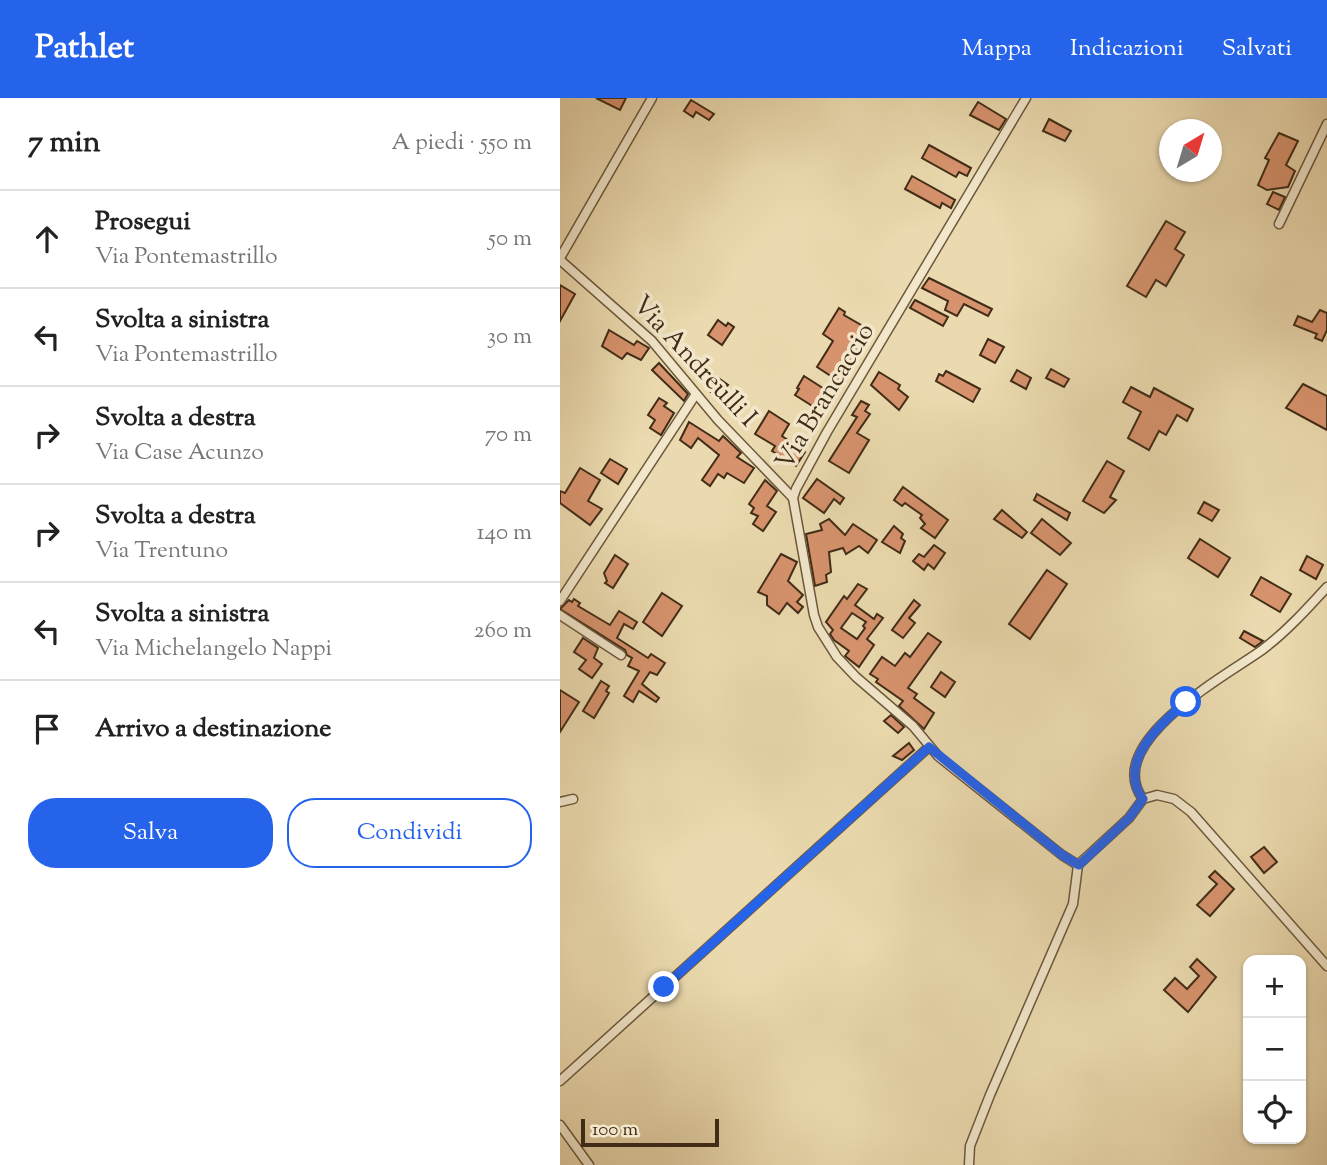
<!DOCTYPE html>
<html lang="it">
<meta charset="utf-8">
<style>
body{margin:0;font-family:"Sorts Mill Goudy",serif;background:#f2f2f2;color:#222}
.controls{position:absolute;right:21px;bottom:21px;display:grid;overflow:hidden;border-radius:14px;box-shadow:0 2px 5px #0004}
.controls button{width:63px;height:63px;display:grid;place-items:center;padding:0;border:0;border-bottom:2px solid #e0e0e0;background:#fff;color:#222;font:35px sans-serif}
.compass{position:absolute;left:599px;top:21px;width:63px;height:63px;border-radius:50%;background:#fff;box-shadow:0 2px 5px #0004;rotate:38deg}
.scale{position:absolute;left:21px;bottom:18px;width:138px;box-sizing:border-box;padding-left:7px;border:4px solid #412c17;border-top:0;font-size:19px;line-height:24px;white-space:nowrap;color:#412c17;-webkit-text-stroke:5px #f2e7cb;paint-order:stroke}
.stop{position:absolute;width:21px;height:21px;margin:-16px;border:5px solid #2563eb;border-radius:50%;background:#fff}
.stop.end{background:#2563eb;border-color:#fff;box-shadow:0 2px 7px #0008}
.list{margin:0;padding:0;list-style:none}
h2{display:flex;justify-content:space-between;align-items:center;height:91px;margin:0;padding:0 28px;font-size:30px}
h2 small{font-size:23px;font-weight:400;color:#767676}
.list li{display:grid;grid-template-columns:46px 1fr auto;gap:21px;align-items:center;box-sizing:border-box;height:98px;padding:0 28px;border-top:2px solid #e0e0e0}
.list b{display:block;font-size:26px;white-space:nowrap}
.list p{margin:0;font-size:23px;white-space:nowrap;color:#767676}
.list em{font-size:23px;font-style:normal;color:#767676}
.actions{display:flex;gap:14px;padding:21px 28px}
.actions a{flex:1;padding:16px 0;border:2px solid #2563eb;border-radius:28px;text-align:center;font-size:24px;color:#2563eb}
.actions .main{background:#2563eb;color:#fff}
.icon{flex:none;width:38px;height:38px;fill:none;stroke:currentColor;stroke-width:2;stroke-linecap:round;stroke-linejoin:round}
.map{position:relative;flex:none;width:767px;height:1067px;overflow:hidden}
header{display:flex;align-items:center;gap:42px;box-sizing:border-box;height:98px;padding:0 35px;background:#2563eb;color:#fff}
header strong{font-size:33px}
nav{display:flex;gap:38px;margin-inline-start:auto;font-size:24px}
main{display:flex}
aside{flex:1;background:#fff}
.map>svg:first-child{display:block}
.building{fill:#d7936d;stroke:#412c17;stroke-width:2;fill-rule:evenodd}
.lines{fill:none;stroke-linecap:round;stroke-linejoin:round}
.street-casing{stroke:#6c583d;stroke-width:11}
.street{stroke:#f2e7cb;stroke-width:8}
.route{stroke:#2563eb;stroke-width:9}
.labels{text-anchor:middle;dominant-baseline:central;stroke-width:7;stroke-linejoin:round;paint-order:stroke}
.street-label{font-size:26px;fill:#412c17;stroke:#f2e7cb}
</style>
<header>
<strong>Pathlet</strong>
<nav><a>Mappa</a><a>Indicazioni</a><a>Salvati</a></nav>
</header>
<main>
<aside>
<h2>7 min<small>A piedi · 550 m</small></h2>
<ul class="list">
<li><svg class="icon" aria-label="ahead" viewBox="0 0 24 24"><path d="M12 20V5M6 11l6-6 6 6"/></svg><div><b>Prosegui</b><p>Via Pontemastrillo</p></div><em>50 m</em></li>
<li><svg class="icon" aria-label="left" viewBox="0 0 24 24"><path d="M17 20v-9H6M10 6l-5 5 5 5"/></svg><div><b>Svolta a sinistra</b><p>Via Pontemastrillo</p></div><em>30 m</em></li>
<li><svg class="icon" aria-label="right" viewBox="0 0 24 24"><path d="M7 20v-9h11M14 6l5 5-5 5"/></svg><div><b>Svolta a destra</b><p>Via Case Acunzo</p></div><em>70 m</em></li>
<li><svg class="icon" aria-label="right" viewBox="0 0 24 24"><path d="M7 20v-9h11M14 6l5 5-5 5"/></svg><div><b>Svolta a destra</b><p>Via Trentuno</p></div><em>140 m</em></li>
<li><svg class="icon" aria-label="left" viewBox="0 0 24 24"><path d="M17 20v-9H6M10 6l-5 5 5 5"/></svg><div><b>Svolta a sinistra</b><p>Via Michelangelo Nappi</p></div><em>260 m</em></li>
<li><svg class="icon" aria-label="arrive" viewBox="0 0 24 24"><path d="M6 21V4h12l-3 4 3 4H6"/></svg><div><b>Arrivo a destinazione</b></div></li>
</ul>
<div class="actions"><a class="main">Salva</a><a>Condividi</a></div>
</aside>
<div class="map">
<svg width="767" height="1067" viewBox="0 0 767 1067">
<rect width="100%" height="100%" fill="#ebdaaf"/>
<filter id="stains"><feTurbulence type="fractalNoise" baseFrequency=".00286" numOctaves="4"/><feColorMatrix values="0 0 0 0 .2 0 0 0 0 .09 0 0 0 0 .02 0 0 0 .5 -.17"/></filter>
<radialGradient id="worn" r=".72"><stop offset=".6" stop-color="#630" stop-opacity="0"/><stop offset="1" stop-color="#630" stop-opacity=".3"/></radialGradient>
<g class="building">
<path d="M36,0h30l-6,12z"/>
<path d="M131,2l23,14 -5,6 -13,-8 -3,5 -9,-6z"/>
<path d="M418,4l28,17 -7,11 -29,-15z"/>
<path d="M489,21l22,12 -6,10 -22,-10z"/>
<path d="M719,35l19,8 -12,24 9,6 -7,16 -21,3 -9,-5 11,-25 -4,-2z"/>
<path d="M369,47l42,23 -4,8 -8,-4 -3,5 -34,-19z"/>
<path d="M352,78l43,24 -4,8 -9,-5 -2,5 -35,-19z"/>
<path d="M713,94l12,5 -6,13 -12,-6z"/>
<path d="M606,123l19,11 -10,17 9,6 -18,31 -10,-6 -10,17 -19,-11z"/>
<path d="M369,180l63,31 -4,7 -24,-12 -7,12 -12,-6 3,-9 -26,-13z"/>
<path d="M0,187l15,9 -15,27z"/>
<path d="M355,202l33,17 -5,9 -33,-18z"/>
<path d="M279,210l6,4 -1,3 24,14 -31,51 -20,-13 16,-26 -10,-7z"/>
<path d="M760,212l7,3v17l-5,11 -7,-3 2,-4 -23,-9 4,-9 14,6z"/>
<path d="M158,222l8,6 2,-3 6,4 -12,18 -14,-10z"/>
<path d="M49,232l25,15 3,-4 12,7 -8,12 -14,-7 -5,6 -20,-13z"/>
<path d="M428,241l16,8 -9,16 -15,-8z"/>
<path d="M99,265l29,31 -4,7 -32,-31z"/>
<path d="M491,271l18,10 -5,8 -18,-9z"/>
<path d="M457,272l14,8 -5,11 -15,-8z"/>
<path d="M386,273l34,18 -7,13 -37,-21 3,-7 4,2z"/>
<path d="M150,274l18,13 -11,12 -6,-5 2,-3 -10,-8z"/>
<path d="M319,274l21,13 -2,4 10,8 -9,13 -28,-25z"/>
<path d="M244,278l25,16 -12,17 -22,-14 4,-6 -2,-1z"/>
<path d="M743,286l24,12v34l-41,-22z"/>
<path d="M571,289l19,10 4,-9 39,21 -6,12 -10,-6 -11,20 -7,-4 -10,19 -21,-12 13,-26 -18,-10z"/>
<path d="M99,300l8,5 -3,3 10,7 -13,22 -11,-7 5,-8 -7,-5z"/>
<path d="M301,303l8,4 -4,6 5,3 -13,19 12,7 -20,33 -20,-12 28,-44 -5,-2z"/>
<path d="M209,313l20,13 -7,12 23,16 -9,14 -24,-15 3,-5 -20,-12z"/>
<path d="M129,324l30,19 4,-5 18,17 -4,4 17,11 -10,15 -17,-10 -3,5 -6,-4 -8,12 -8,-6 17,-25 -21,-17 -7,10 -11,-8z"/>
<path d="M50,361l17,10 -9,15 -17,-11z"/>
<path d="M547,363l17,10 -14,26 6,3 -12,13 -21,-12z"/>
<path d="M20,370l20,12 -12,21 14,8 -12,16 -30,-22v-12l5,2z"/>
<path d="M257,381l27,19 -4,6 -6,-5 -10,14 -21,-15z"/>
<path d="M205,382l12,11 -10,15 9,6 -13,19 -10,-7 5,-8 -7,-3 3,-5 -5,-4z"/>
<path d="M343,389l45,33 -13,18 -14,-10 4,-4 -5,-6 2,-3 -17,-12 -3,3 -8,-6z"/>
<path d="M477,396l33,19 -3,7 -33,-20z"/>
<path d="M644,404l15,8 -7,11 -14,-8z"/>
<path d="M442,412l25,22 -5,6 -28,-19z"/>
<path d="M269,421l16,16 8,-11 24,16 -9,13 -9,-7 -13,8 -3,-6 -14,4 2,20 -5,3 1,7 -12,4 -9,-52 16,-4 -2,-6z"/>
<path d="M482,421l29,24 -11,12 -29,-22z"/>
<path d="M334,428l9,8 -2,4 4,3 -5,12 -18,-11z"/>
<path d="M640,441l30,19 -12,19 -30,-19z"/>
<path d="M374,447l11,8 -11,16 -6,-5 -4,6 -11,-9 6,-7 5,3z"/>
<path d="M221,456l16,8 -9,19 15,14 -6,7 6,5 -5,6 -11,-10 -8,11 -12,-9v-9l-9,-4z"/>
<path d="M55,457l13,9 -15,24 -8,-5 2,-2 -3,-8z"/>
<path d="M747,458l16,9 -7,14 -16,-9z"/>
<path d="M487,472l20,14 -37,55 -21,-15z"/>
<path d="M701,479l30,17 -11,18 -29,-17z"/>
<path d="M298,486l9,5 -12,16 19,14 3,-5 6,4 -16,21 7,6 -15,22 -14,-11 4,-5 -15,-11 -4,-6 3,-4 -7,-8 18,-26 3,3zM292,515l14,9 -3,4 2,2 -8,11 -16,-11z"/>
<path d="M102,495l20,13 -20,30 -19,-14z"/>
<path d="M14,501l6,4 -2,3 32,19 9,-14 18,11 -4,7 -9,-5 -7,14 31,20 3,-4 14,9 -8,12 -7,-3 -8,12 17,14 -3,4 -17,-11 -6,11 -9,-6 15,-25 -11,-5 4,-8 -5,-3 -2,-5 -65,-41 9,-9 3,2z"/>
<path d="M354,502l6,5 -11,13 6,5 -12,15 -11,-8z"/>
<path d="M684,533l19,10 -8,6 -15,-9z"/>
<path d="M368,535l13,9 -33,46 9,6 -3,4 20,15 -10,16 -25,-23 4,-5 -27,-19 2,-3 -8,-5 12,-17 13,9 10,-13 5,4z"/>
<path d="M23,540l15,10 -4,10 8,6 -10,14 -13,-9 7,-9 -12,-8z"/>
<path d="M381,574l14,10 -10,15 -14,-10z"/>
<path d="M41,583l8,5 -3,5 3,2 -15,25 -11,-7z"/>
<path d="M0,592l19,12 -19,30z"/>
<path d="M331,617l13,12 -6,6 -14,-12z"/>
<path d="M349,645l5,7 -12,10 -9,-4z"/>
<path d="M704,749l13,15 -13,11 -13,-16z"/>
<path d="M655,773l19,18 -24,27 -13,-11 20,-21 -8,-7z"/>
<path d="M637,861l19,18 -28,35 -24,-22 11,-12 12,11 12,-13 -9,-9z"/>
</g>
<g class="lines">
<g class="street-casing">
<g id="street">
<path d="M466,0l-199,334 -31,57 -3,9 21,117 4,12 19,30 19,20 57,49 25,30 124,99 16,10"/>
<path d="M719,126l48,-100"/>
<path d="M0,160l92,-160"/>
<path d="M0,162l92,81 66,79 75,78"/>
<path d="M0,503l136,-207"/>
<path d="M0,517l61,40"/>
<path d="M583,701c-42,-56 84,-124 119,-149 24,-18 45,-41 65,-63"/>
<path d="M0,704l13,-3"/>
<path d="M518,767l51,-47 14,-19 14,-4 17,4 17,13 136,154"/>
<path d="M0,983l369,-334"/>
<path d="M0,1027l29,40"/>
<path d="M409,1067l1,-19 20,-51 83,-191 5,-39"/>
</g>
</g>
<use href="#street" class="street"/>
</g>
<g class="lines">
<path class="route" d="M104,889l265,-240 133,108 17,10 50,-47 14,-19c-27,-36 18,-76 43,-97"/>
</g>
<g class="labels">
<g class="street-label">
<text transform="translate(134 264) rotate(47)">Via Andreulli I</text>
<text transform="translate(266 299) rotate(-59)">Via Brancaccio</text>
</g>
</g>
<rect width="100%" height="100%" filter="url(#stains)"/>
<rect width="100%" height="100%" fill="url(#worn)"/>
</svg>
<div class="controls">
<button>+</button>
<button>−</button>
<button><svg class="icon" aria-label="locate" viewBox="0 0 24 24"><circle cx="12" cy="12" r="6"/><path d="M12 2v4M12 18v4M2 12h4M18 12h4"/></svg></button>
</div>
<svg class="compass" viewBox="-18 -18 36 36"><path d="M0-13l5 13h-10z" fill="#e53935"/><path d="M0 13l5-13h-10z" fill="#767676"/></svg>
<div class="scale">100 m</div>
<div class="stop" style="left:626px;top:604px"></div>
<div class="stop end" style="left:104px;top:889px"></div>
</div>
</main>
